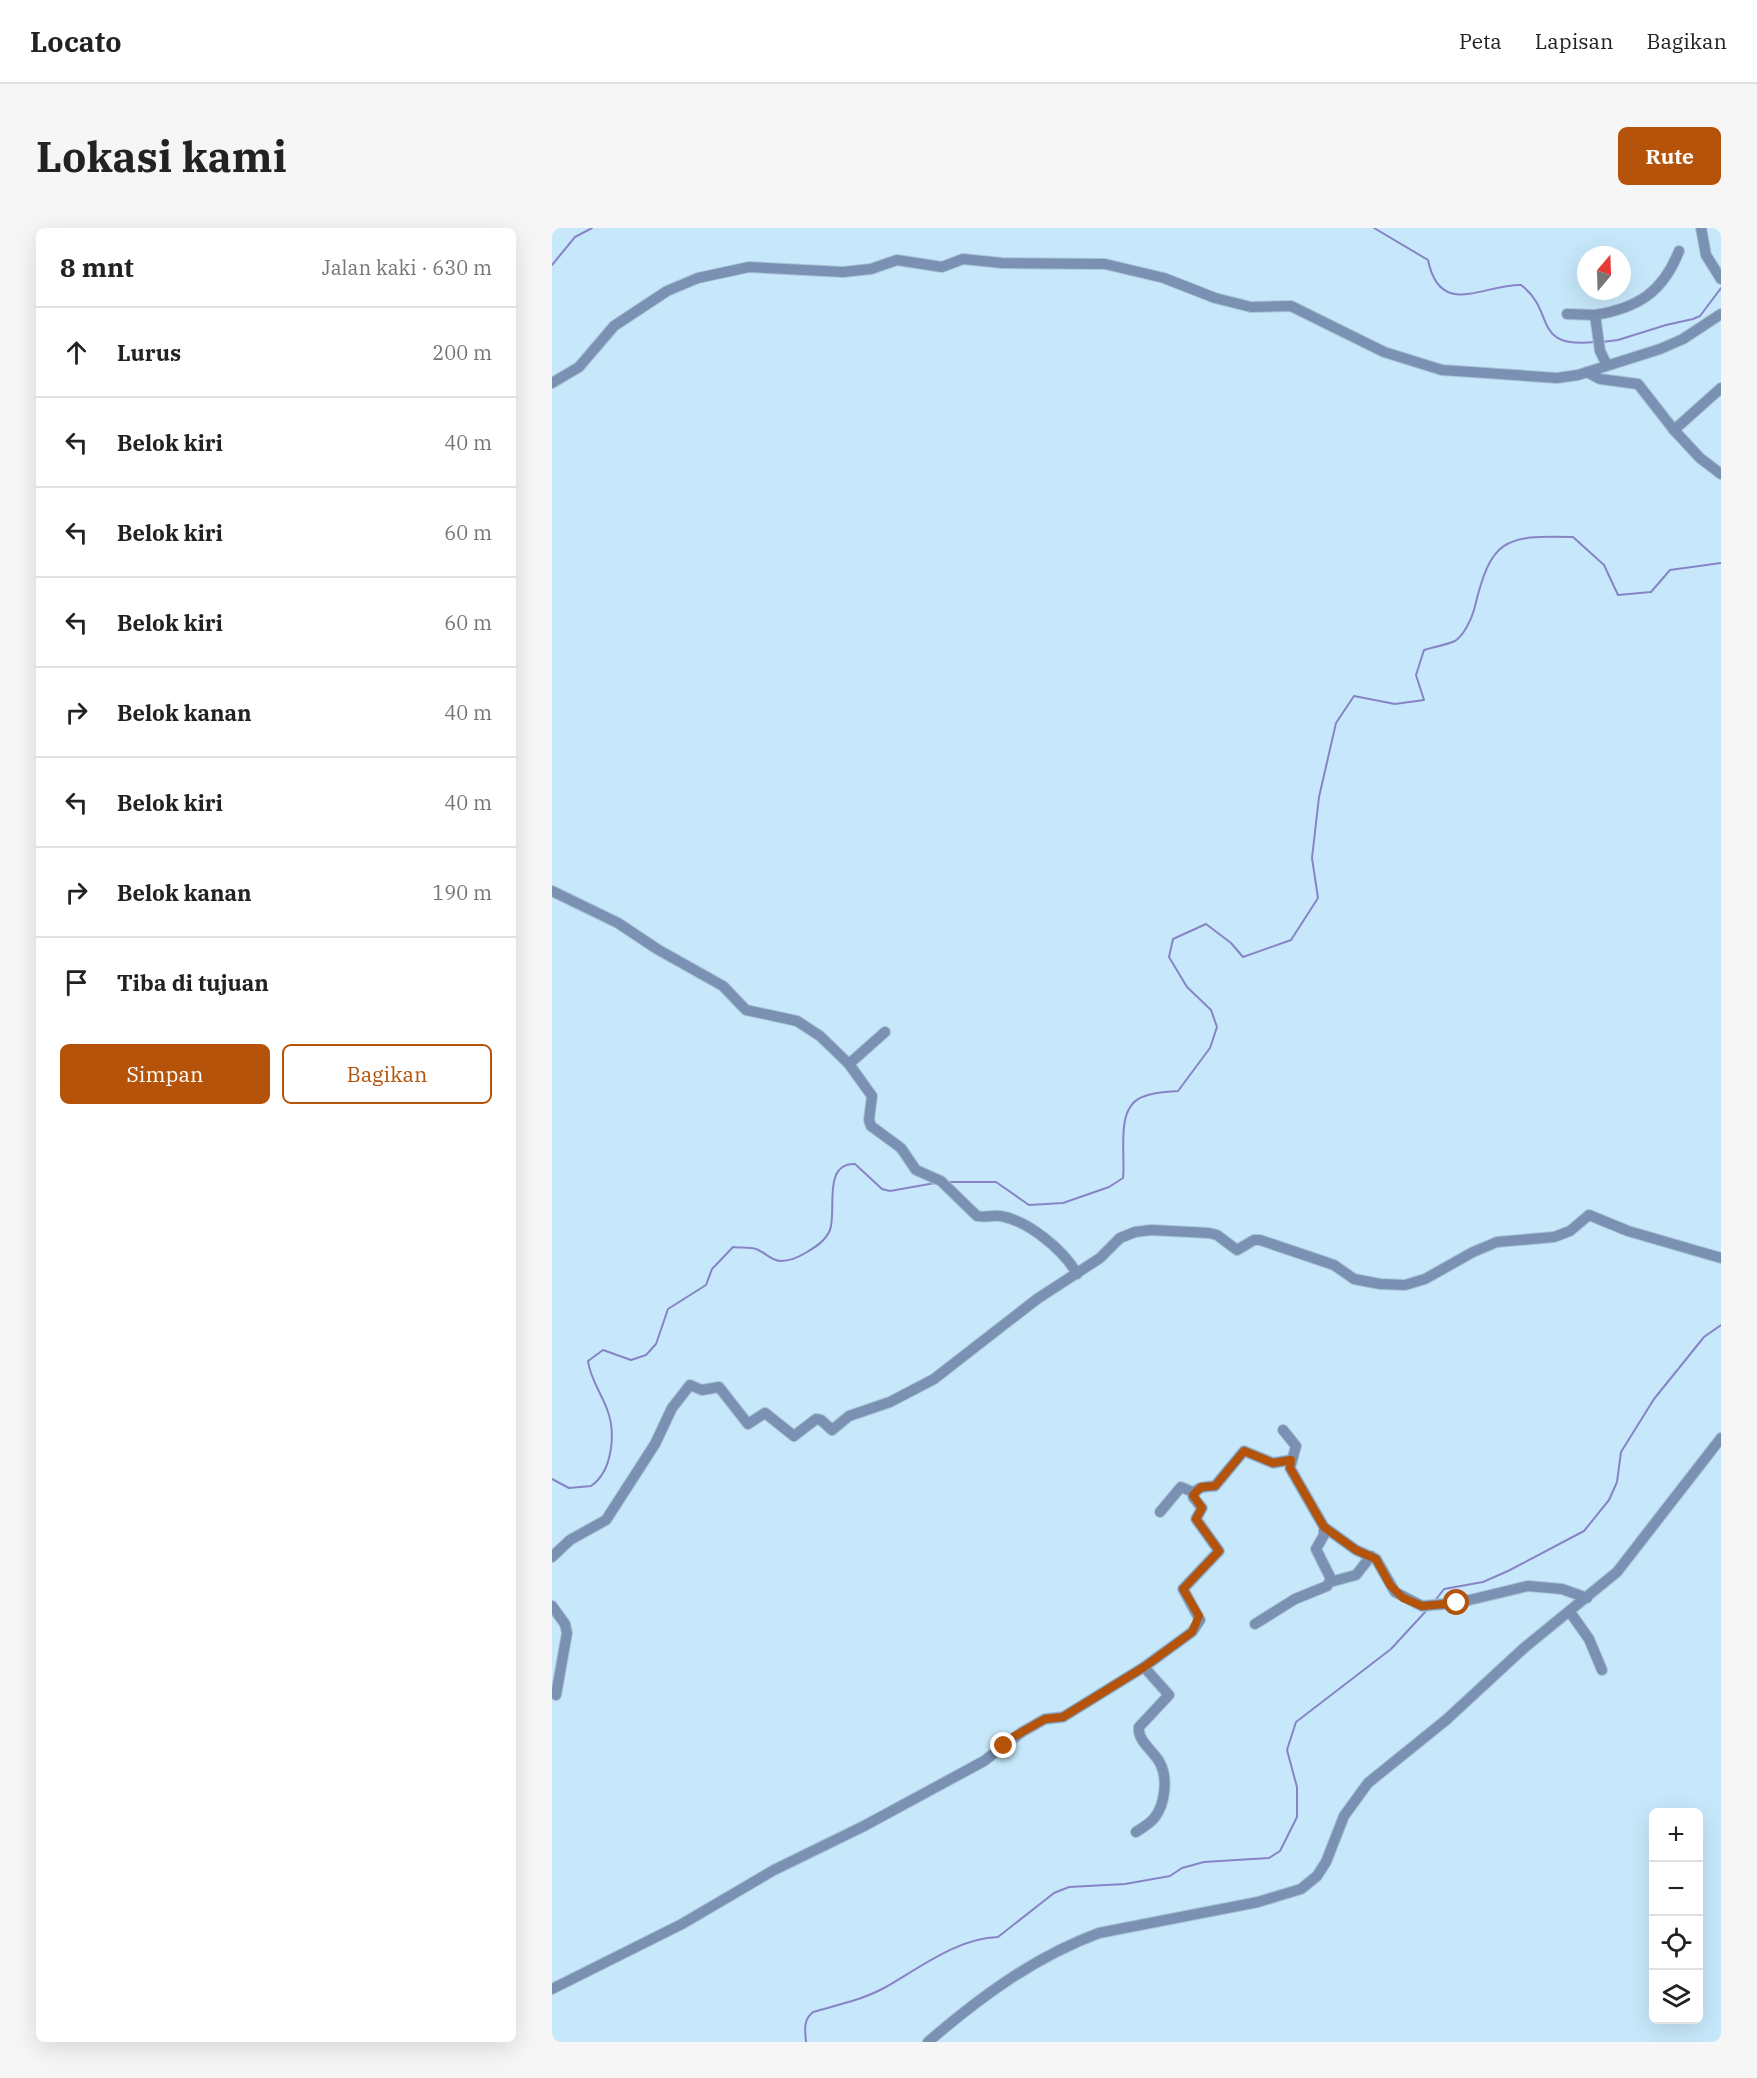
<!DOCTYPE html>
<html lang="id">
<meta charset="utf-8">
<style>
body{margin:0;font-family:"IBM Plex Serif",serif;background:#f6f6f6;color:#222}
.controls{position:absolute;right:18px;bottom:18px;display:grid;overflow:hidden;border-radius:9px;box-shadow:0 6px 24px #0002}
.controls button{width:54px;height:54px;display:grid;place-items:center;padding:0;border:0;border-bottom:2px solid #e0e0e0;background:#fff;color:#222;font:30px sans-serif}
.compass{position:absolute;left:1025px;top:18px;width:54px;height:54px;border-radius:50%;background:#fff;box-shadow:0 6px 24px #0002;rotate:19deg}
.stop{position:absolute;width:18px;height:18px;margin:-14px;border:4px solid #b45309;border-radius:50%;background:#fff}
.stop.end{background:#b45309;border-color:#fff;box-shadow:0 2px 6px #0008}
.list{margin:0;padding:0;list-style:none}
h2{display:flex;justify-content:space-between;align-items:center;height:78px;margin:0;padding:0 24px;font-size:26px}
h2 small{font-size:20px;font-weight:400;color:#767676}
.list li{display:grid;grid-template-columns:39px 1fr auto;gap:18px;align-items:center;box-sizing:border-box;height:90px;padding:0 24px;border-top:2px solid #e0e0e0}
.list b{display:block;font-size:22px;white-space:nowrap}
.list em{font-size:20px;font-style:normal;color:#767676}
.actions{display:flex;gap:12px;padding:18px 24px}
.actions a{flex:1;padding:14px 0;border:2px solid #b45309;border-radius:9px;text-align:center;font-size:21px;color:#b45309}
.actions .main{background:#b45309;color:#fff}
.icon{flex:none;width:33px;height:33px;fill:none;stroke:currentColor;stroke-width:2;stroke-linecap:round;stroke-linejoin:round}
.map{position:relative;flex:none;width:1169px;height:1814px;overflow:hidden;border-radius:9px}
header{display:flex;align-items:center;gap:36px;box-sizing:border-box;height:84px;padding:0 30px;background:#fff;border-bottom:2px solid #e0e0e0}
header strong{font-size:28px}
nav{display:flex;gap:33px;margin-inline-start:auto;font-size:21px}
.intro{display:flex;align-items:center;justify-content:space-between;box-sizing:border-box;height:144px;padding:0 36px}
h1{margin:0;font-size:42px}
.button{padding:15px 27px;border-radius:9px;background:#b45309;color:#fff;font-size:21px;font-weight:700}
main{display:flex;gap:36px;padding:0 36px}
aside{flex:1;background:#fff;border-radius:9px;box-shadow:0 6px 24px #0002}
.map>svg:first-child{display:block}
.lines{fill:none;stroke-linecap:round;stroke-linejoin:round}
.stream{stroke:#8784c5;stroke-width:2}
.minor-casing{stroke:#a8c5d6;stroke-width:12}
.minor{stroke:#7b91b3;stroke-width:10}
.route{stroke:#b45309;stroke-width:8}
</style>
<header>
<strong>Locato</strong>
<nav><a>Peta</a><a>Lapisan</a><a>Bagikan</a></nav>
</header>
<div class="intro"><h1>Lokasi kami</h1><a class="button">Rute</a></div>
<main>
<aside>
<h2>8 mnt<small>Jalan kaki · 630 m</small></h2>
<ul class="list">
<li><svg class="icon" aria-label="ahead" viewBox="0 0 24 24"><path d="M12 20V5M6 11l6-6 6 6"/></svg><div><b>Lurus</b></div><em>200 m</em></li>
<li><svg class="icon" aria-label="left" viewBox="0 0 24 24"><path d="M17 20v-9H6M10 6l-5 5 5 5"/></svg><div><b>Belok kiri</b></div><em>40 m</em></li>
<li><svg class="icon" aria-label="left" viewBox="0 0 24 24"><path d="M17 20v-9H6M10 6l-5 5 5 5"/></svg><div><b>Belok kiri</b></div><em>60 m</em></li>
<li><svg class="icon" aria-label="left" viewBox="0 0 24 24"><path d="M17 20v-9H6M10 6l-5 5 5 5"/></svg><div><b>Belok kiri</b></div><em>60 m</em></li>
<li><svg class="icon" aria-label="right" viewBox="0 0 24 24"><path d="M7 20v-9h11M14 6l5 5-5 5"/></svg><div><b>Belok kanan</b></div><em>40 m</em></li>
<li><svg class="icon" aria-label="left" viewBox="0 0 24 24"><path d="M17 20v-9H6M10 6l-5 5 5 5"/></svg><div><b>Belok kiri</b></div><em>40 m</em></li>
<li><svg class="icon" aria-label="right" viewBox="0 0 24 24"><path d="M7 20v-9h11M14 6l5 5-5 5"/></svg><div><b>Belok kanan</b></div><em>190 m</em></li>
<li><svg class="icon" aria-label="arrive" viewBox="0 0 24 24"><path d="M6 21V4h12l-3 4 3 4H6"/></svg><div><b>Tiba di tujuan</b></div></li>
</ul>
<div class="actions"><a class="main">Simpan</a><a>Bagikan</a></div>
</aside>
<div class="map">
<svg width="1169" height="1814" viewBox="0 0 1169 1814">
<rect width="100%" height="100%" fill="#c7e8fb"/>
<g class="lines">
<g class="stream">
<path d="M822,0l54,32c12,59 56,24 93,25 36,27 9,64 75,57"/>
<path d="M0,37l23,-28 17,-9"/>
<path d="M1050,114l16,-2 48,-15 27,-6 7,-3 21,-28"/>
<path d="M395,954h49l33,23 34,-2 46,-16 14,-9c3,-25 -9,-73 22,-82 10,-4 22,-4 33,-5l32,-43 7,-21 -6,-17 -24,-23 -18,-30 4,-18 33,-15 25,19 12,14 48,-17 27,-42 -6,-40 7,-61 17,-74 18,-27 41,8 29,-4 -8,-25 8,-25c9,-3 22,-5 31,-9 9,-6 16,-21 19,-31 17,-71 29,-75 99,-73l31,28 14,30 33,-3 19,-22 51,-7"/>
<path d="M0,1251l17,9 22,-2c22,-15 25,-54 16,-77 -6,-16 -17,-31 -19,-48l15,-11 28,10 15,-5 10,-11 12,-35 38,-24 6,-16 21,-22c7,1 17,0 23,2 9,3 15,12 25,12 10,0 18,-4 26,-9 10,-6 18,-11 23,-22 7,-19 -8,-67 25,-66l27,25 8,2 45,-8"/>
<path d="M882,1374l10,-13 39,-7 25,-11 76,-40 25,-31 8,-18 4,-30 33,-53 50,-62 17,-12"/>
<path d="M254,1814c-1,-12 -3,-22 7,-30 24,-7 49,-12 71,-24 34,-19 73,-50 114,-51l56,-44 15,-6 56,-3 45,-8 12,-8 22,-6 65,-4 11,-7 17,-34v-30l-10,-37 9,-28 95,-73 35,-38"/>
</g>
<g class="minor-casing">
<g id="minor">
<path d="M1149,0l5,27 15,24"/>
<path d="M1015,86l28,1"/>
<path d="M1055,137l-7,-14 -5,-36c43,-7 68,-23 84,-64"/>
<path d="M1035,144l13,7 38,5 36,46 26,28 21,16"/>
<path d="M0,155l27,-16 35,-41 53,-35 31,-13 51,-11 94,5 28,-3 26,-9 45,7 21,-8 39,4 103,1 59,14 51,20 36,9 40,-1 93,46 58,18 115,8 21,-3 82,-26 23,-10 38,-25"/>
<path d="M1122,202l47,-42"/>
<path d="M0,663l66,32 39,26 66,37 23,24 51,11 23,15 29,28 23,32 -3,24 2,6 30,22 15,22 25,11 36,35c8,2 15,-1 23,0 27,4 64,34 77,58"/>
<path d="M297,836l36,-32"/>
<path d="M608,1284l21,-25 14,6"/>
<path d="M772,1299l32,23 20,9 19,33 27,14 35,-3 71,-17 34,3 25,9"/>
<path d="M0,1329l18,-17 36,-20 49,-76 17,-36 18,-23 12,5 17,-3 29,37 17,-11 29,23 22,-17 5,1 11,10 17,-14 41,-14 44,-23 103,-80 63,-41 20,-20 15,-6 16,-2 58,3 8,2 20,15 17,-10h6l74,25 20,14 26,5 25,1 20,-6 48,-27 24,-10 57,-5 16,-6 19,-16 39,16 93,27"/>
<path d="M778,1354l26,-7 15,-19"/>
<path d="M0,1378l13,18 2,9 -11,62"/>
<path d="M1018,1384l19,27 13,31"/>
<path d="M703,1396l40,-25 32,-13 4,-7 -15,-30 8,-14v-8l-34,-59 6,-22 -13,-16"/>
<path d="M592,1439l48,-35 8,-12 -17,-31 36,-38 -23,-32 6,-11 -9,-11c2,-11 13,-10 22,-11l29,-35 29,12 18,-3"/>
<path d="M0,1761l130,-65 92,-54 90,-44 120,-65 38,-29 23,-13 18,-2 81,-50 25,28 -30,32c-2,14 15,24 21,36 8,15 5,41 -5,54 -4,6 -13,11 -19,15"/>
<path d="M376,1814c51,-44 106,-85 171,-109l159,-31 43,-13 16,-13 9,-14 18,-46 24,-33 78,-63 78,-72 93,-76 104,-134"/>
</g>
</g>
<use href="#minor" class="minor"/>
</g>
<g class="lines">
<path class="route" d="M452,1518l9,-9 32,-18 18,-2 81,-50 48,-35 7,-16 -16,-27 36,-38 -23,-32 6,-11 -9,-13 8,-8 14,-1 29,-35 29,12 18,-3 -1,8 34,59 32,23 20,9 14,26 13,13 19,8 35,-3"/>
</g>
</svg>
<div class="controls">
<button>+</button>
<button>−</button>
<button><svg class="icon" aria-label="locate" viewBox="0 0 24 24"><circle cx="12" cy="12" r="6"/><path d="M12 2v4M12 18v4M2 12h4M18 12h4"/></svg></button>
<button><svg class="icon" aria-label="layers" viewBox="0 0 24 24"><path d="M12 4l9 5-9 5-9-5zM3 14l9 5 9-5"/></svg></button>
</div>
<svg class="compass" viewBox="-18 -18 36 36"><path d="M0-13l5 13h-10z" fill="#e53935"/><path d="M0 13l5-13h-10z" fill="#767676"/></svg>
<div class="stop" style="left:905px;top:1375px"></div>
<div class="stop end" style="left:452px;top:1518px"></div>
</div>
</main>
